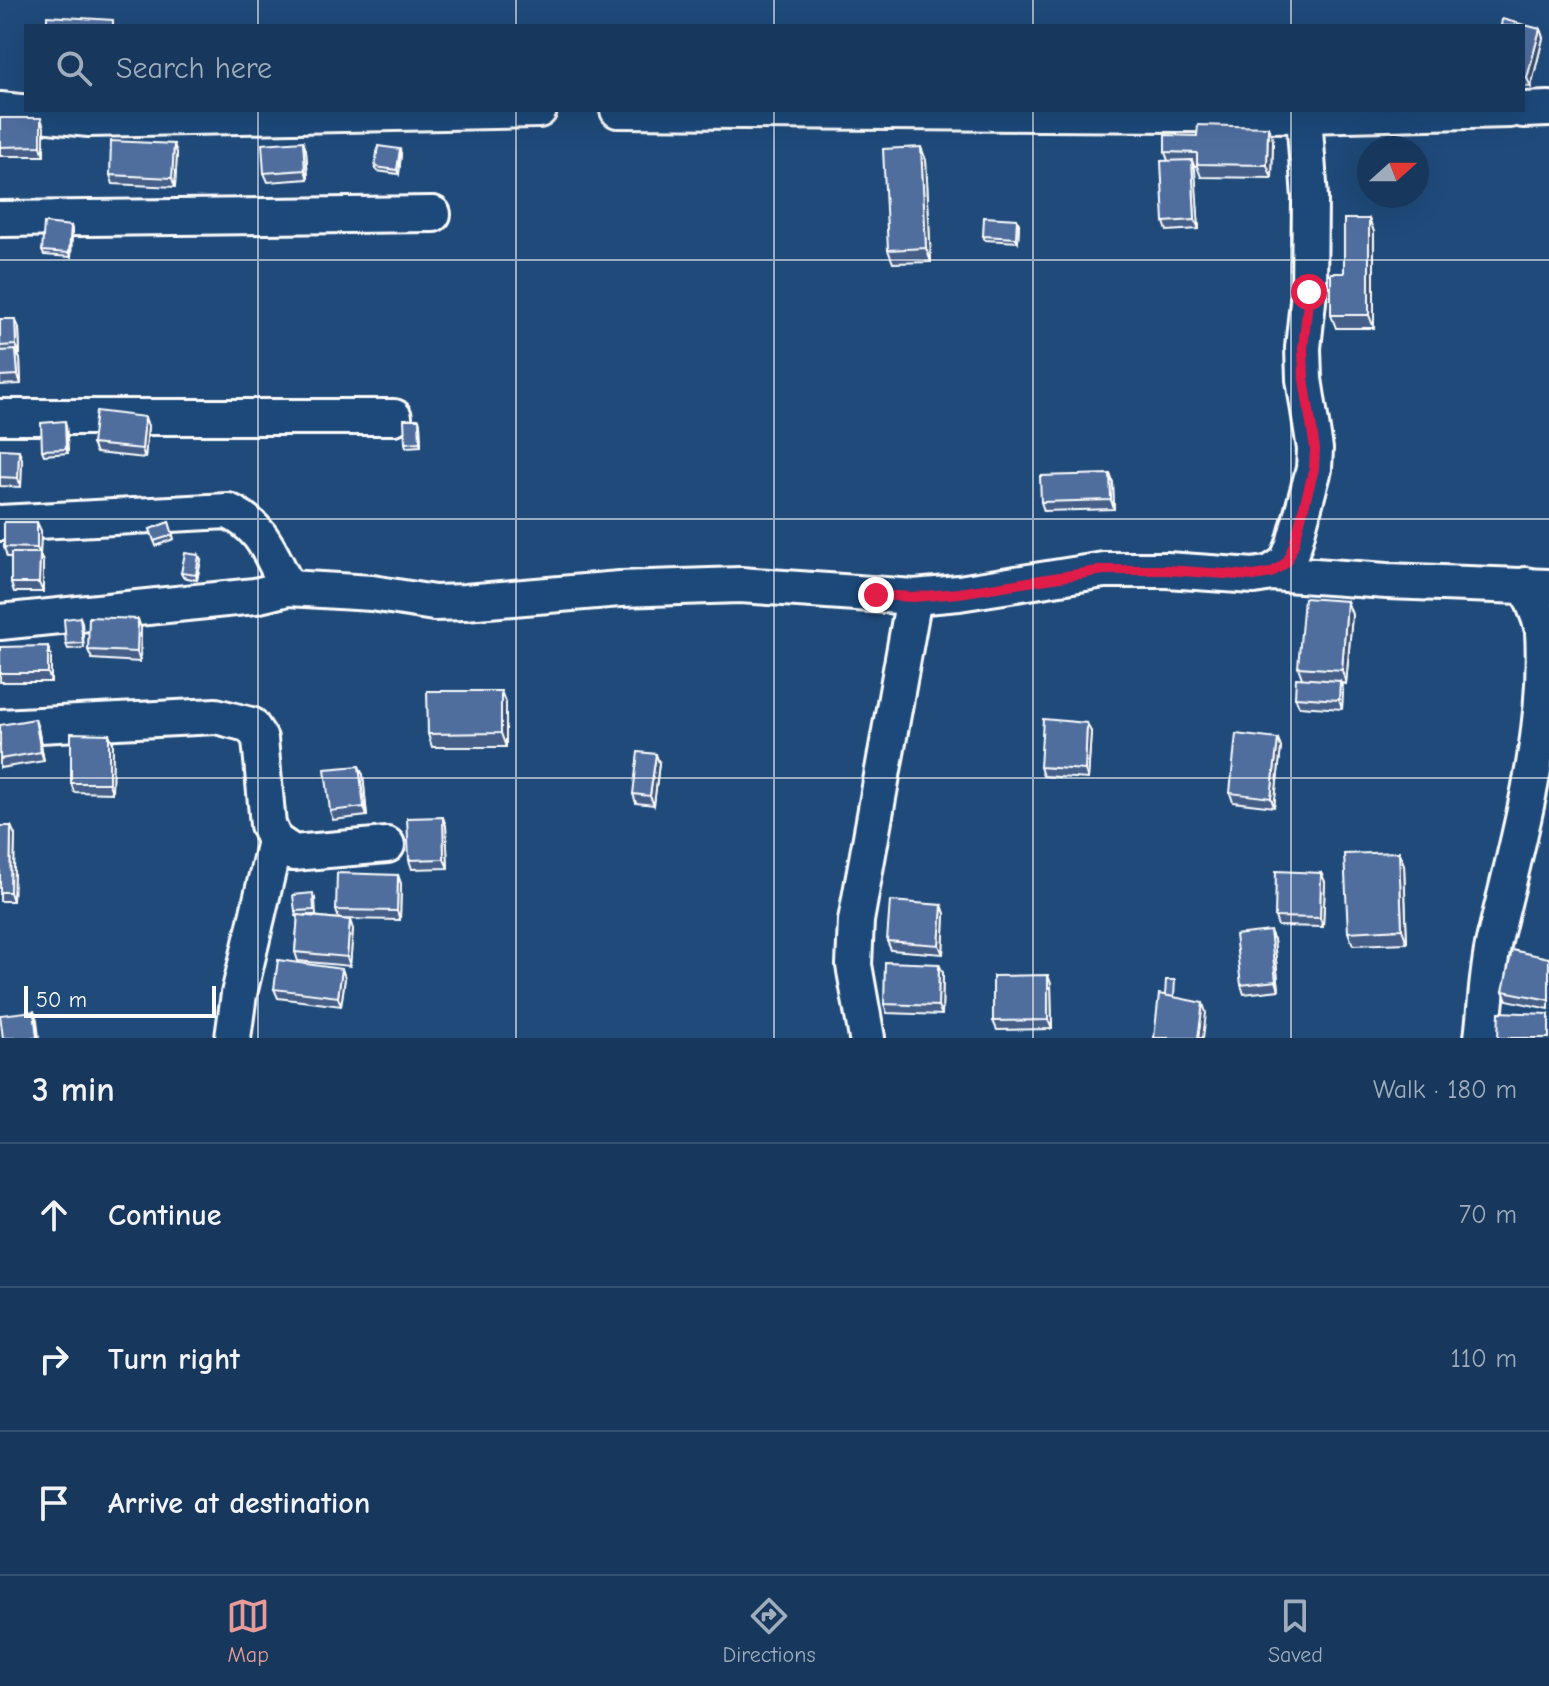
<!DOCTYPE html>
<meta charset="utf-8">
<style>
body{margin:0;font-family:"Comic Neue",sans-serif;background:#203f62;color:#f1f3f6}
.compass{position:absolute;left:1357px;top:136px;width:72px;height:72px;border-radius:50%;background:#17385c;box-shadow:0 8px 32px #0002;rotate:69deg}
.scale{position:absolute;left:24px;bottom:20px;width:192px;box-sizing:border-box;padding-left:8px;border:4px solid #fff;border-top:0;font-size:22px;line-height:28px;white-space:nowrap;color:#fff;-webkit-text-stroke:6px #1f4a7a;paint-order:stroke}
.stop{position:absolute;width:24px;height:24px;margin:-18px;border:6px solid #e11d48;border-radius:50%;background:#fff}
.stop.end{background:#e11d48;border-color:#fff;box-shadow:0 2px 8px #0008}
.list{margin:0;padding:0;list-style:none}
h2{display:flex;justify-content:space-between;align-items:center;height:104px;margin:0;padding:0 32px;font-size:34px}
h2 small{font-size:26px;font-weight:400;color:#9eacbb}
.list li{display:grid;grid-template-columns:52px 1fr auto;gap:24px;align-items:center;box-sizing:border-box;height:144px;padding:0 32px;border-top:2px solid #365272}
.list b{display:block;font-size:30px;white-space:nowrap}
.list em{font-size:26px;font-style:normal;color:#9eacbb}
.icon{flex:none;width:44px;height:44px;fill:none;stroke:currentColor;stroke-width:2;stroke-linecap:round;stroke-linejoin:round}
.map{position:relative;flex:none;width:1549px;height:1038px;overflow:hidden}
.search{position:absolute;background:#17385c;box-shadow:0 8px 32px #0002;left:24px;right:24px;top:24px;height:88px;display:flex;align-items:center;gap:20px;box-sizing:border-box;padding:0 28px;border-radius:0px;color:#9eacbb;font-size:30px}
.sheet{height:536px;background:#17385c}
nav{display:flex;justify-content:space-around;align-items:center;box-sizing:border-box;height:112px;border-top:2px solid #365272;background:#17385c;font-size:22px;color:#9eacbb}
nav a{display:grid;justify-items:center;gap:4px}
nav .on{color:#e69b98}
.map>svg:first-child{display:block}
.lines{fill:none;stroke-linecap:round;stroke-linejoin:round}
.minor-casing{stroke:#fff;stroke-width:40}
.minor{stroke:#1f4a7a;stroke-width:34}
.wall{fill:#445f88;stroke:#fff;stroke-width:2}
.shaded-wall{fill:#374d6f;stroke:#fff;stroke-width:2}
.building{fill:#4f6e9e;stroke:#fff;stroke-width:2}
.route{stroke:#e11d48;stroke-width:10}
.grid{fill:none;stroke:#fff;stroke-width:2;stroke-opacity:0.55}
</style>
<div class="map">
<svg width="1549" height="1038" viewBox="0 0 1549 1038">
<rect width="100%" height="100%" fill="#1f4a7a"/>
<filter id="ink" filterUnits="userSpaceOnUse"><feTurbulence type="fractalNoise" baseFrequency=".0125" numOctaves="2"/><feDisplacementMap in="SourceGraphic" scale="16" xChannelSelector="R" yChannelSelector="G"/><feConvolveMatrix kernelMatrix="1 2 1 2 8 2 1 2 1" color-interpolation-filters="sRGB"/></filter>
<g filter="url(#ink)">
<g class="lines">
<g class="minor-casing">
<g id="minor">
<path d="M0,110l89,9 450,-9"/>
<path d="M618,110l686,5 206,-5"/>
<path d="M1523,110l26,-1"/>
<path d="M0,219l433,-5"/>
<path d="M0,417h394"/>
<path d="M0,523l228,-12c35,15 43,45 60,77"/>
<path d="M1271,573l16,-11 7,-18 20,-75 1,-20 -11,-70 -1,-31 6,-56 1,-94 -6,-83"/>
<path d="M0,622l255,-26 33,-8 84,5 62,10 31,-1 155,-13 120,-4 174,12 45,-4 145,-23h63l87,6 17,-3 116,8 162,6"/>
<path d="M0,727l216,-11 35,9 9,14 8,86 7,16 18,12 94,-8"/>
<path d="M233,1038l6,-44 36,-153"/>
<path d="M867,1038l-13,-73 2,-44 58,-324"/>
<path d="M1482,1038c4,-32 5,-66 12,-97 24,-101 55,-204 49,-310 -3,-15 -11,-31 -17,-46"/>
</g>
</g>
<use href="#minor" class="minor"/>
</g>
<g class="wall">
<path d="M1523,26l17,3 3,9 -12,49 -8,-1z"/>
<path d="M0,118l44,9v29h-44z"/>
<path d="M1273,140l-1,38 -71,-1 -4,-11h-3l5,63 -32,2 -3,-9 4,-61 -3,-9z"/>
<path d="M306,150l2,29 -40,3 -4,-9z"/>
<path d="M177,153l-2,34 -62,-3 -3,-9z"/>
<path d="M401,154l-2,20 -22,-3 -2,-4z"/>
<path d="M926,160l5,102 -38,1 -5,-13z"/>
<path d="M1369,219l5,13v96h-38l-5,-13 13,-42z"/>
<path d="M1019,224l-1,18 -33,-2 -2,-4z"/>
<path d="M71,226l1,4 -1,27 -27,-2 -2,-4z"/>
<path d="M0,319h15l4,9 1,26h-2l2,5 1,25 -21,1z"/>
<path d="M420,424l1,22 -15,1 -1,-4z"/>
<path d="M66,426l2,27 -24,2 -2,-5z"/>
<path d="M148,426l-3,32 -49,-5 -4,-9z"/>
<path d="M0,449l22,10 -1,28 -21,-1z"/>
<path d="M1110,474l3,9 1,26 -70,2 -3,-9z"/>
<path d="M169,522l5,17 -18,7 -6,-17z"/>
<path d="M41,531l-1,24 3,7v30h-29l-3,-9v-26h-4l-3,-10z"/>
<path d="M201,560l-4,20 -14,-3 -2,-4z"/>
<path d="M1347,601l5,14 -6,69 -5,-1 2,7 -1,19 -43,-3 -4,-9 7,-19 -4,-11z"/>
<path d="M80,617l2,5 2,26 -16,1 -2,-5z"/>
<path d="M141,628l-1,34 -48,-3 -4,-9z"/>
<path d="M0,647l51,8v27h-51z"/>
<path d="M506,704v43h-74l-4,-13z"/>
<path d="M0,725l38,3 6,33 -44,7z"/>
<path d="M1091,732l-3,47 -45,-3 -3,-9z"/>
<path d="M1278,739l3,9 -7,59 -41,-5 -3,-9z"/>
<path d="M113,743l-1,50 -38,-1 -3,-9z"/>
<path d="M659,763l-5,42 -18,-2 -3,-9z"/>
<path d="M363,775l4,41 -34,4 -3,-9z"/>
<path d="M0,826l15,9 -2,66h-13z"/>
<path d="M446,826l2,42 -36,1 -3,-9z"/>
<path d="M1399,852l5,13 3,78 -54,2 -5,-13z"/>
<path d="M1321,873l4,9 -2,45 -45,-1 -3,-9z"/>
<path d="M398,875l3,9 -1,36 -58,-1 11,10 -3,37 -52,-5 -3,-9 3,-36h-2l-1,-5 20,-13 1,17h-12l35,4 -3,-9z"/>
<path d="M942,905l3,9 -2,40 -52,-4 -4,-9z"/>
<path d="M1274,940l5,50 -35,4 -3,-9z"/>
<path d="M1549,958v51l-42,-9 -4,-9z"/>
<path d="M342,969l3,9 -4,28 -63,-8 -4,-9z"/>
<path d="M943,973l-1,42 -55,-2 -3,-9z"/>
<path d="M1051,984l1,45 -55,1 -4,-9z"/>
</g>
<g class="shaded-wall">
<path d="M1540,29l3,9 -12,49 -4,-9z"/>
<path d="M41,118l3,9v29l-3,-10z"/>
<path d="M1268,127l5,13 -1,38 -5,-13z"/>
<path d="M303,141l3,9 2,29 -3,-9z"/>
<path d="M174,144l3,9 -2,34 -3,-9z"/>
<path d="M921,147l5,13 5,102 -5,-14z"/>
<path d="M400,149l1,5 -2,20 -2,-4z"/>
<path d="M1192,160l3,9 4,60 -4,-9z"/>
<path d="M1017,219l2,5 -1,18 -2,-4z"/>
<path d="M1369,219l5,13v96l-5,-13z"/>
<path d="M71,226l1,4 -1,27 -2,-4z"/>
<path d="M15,319l4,9 1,26 -4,-9z"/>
<path d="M16,350l4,9 1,25 -3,-9z"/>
<path d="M145,417l3,9 -3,32 -3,-9z"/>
<path d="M419,419l1,5 1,22 -1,-4z"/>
<path d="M65,421l1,5 2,27 -2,-4z"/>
<path d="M19,450l3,9 -1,28 -3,-9z"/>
<path d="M1110,474l3,9 1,26 -3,-9z"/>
<path d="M37,522l4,9 -1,24 3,7v30l-4,-9 1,-28 -3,-7z"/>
<path d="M199,555l2,5 -4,20 -1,-5z"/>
<path d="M1347,601l5,14 -6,69 -4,-14z"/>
<path d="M138,619l3,9 -1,34 -3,-10z"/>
<path d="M48,646l3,9v27l-3,-9z"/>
<path d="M1340,681l3,9 -1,19 -3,-9z"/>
<path d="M501,691l5,13v43l-5,-14z"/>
<path d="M35,719l3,9 6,33 -3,-9z"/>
<path d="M1087,723l4,9 -3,47 -3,-9z"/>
<path d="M109,734l4,9 -1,50 -3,-10z"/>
<path d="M1278,739l3,9 -7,59 -3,-9z"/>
<path d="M656,754l3,9 -5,42 -4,-9z"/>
<path d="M359,766l4,9 4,41 -3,-9z"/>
<path d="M443,817l3,9 2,42 -4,-9z"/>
<path d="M11,826l4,9 -2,66 -3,-9z"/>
<path d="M1399,852l5,13 3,78 -5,-14z"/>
<path d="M1321,873l4,9 -2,45 -3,-9z"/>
<path d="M398,875l3,9 -1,36 -3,-9z"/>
<path d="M942,905l3,9 -2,40 -4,-9z"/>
<path d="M350,920l3,9 -3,37 -3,-9z"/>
<path d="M1270,931l4,9 5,50 -3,-9z"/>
<path d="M939,964l4,9 -1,42 -4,-9z"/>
<path d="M342,969l3,9 -4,28 -3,-9z"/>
<path d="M1048,975l3,9 1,45 -4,-9z"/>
<path d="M1203,1003l3,10 -3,25h-5z"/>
<path d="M34,1011l3,9 2,18h-2z"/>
</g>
<g class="building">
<path d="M47,16l66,4v6h-66z"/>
<path d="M1502,19l38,10 -13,49 -4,-1v-51h-22z"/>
<path d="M0,118h41v28l-41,1z"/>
<path d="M1198,125l70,2 -1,38 -70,-1v-11l-32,-1v-17l32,1z"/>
<path d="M111,141l63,3 -2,34 -62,-3z"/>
<path d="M303,141l2,29 -41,3 -2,-29z"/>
<path d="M378,146l22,3 -3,21 -22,-3z"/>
<path d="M921,147l5,101 -38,2 -5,-101z"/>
<path d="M1192,160l3,60 -31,2 -3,-61z"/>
<path d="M984,217l33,2 -1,19 -33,-2z"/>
<path d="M1344,219h25v96h-38v-42h13z"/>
<path d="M44,223l27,3 -2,27 -27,-2z"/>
<path d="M0,319h15l1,26 -16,1z"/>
<path d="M16,350l2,25 -18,1v-25z"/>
<path d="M96,411l49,6 -3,32 -50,-5z"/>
<path d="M404,419h15l1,23 -15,1z"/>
<path d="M65,421l1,28 -24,1 -1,-27z"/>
<path d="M0,449l19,1 -1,28 -18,-1z"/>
<path d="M1110,474l1,26 -70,2 -1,-26z"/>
<path d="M4,522h33v26l-33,-1z"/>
<path d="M169,522l4,13 -19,6 -4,-12z"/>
<path d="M11,553h29l-1,30h-28z"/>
<path d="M185,553l14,2 -3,20 -15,-2z"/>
<path d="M1304,598l43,3 -5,69 -44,-3z"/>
<path d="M80,617l3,26 -17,1 -2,-25z"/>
<path d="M89,617l49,2 -1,33 -49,-2z"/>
<path d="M48,646v27h-48v-26z"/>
<path d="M1296,678l44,3 -1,19 -44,-3z"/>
<path d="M427,691h74v42l-73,1z"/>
<path d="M35,719l6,33 -41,7v-34z"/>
<path d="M1043,719l44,4 -2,47 -45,-3z"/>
<path d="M71,733l38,1v49h-38z"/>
<path d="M1236,734l42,5 -7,59 -41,-5z"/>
<path d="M638,752l18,2 -6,42 -17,-2z"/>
<path d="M359,766l5,41 -34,4 -5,-42z"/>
<path d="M443,817l1,42 -35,1 -2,-42z"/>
<path d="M0,826h11l-1,66h-10z"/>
<path d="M1399,852l3,77 -54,3 -4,-78z"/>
<path d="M1276,871l45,2 -1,45 -45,-1z"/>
<path d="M337,873l61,2 -1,36 -61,-1z"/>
<path d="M313,893l1,17 -19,1 -2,-16z"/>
<path d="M890,901l52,4 -3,40 -52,-4z"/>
<path d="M298,915l52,5 -3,37 -52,-5z"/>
<path d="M1270,931l6,50 -35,4 -6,-50z"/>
<path d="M1512,950l37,8v42l-46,-9z"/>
<path d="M278,960l64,9 -4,28 -64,-8z"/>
<path d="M885,962l54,2 -1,42 -54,-2z"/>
<path d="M1048,975v45l-55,1v-45z"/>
<path d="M1166,980h9l-1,17 -9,-1z"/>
<path d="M1159,994l44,9 -5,35h-44z"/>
<path d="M34,1011l3,27h-34l-3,-23z"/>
<path d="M1499,1012l50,2v24h-51z"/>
</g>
</g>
<g class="lines" filter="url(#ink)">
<path class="route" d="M876,595l38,2 45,-4 145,-23h63l87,6 17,-3 16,-11 7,-18 20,-75 1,-20 -11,-70 -1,-31 6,-56"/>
</g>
<path class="grid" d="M258,0v26M516,0v26M774,0v26M1033,0v26M1291,0v26M258,110v928M516,110v928M774,110v928M1033,110v928M1291,110v928M0,260h1549M0,519h1549M0,778h1549"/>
</svg>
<svg class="compass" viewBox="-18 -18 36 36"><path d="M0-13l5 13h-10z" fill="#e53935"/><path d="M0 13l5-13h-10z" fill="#9eacbb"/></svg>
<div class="scale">50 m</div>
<div class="stop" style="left:1309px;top:292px"></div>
<div class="stop end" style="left:876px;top:595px"></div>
<div class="search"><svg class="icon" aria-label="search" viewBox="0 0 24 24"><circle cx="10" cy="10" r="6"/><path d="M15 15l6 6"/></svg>Search here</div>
</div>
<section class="sheet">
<h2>3 min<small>Walk · 180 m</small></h2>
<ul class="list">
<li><svg class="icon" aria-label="ahead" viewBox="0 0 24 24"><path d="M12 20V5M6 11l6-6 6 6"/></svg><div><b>Continue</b></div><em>70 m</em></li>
<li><svg class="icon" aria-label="right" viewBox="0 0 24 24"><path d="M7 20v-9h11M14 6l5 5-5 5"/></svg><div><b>Turn right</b></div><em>110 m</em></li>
<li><svg class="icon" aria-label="arrive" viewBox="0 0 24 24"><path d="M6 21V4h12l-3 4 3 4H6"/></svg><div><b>Arrive at destination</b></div></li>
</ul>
</section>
<nav>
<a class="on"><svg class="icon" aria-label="map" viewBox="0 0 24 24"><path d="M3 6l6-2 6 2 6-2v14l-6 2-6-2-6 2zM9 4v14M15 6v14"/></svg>Map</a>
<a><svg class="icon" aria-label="directions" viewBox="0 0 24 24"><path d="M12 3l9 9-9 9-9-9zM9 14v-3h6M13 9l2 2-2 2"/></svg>Directions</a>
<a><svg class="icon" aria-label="saved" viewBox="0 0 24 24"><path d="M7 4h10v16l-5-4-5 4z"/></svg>Saved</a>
</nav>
